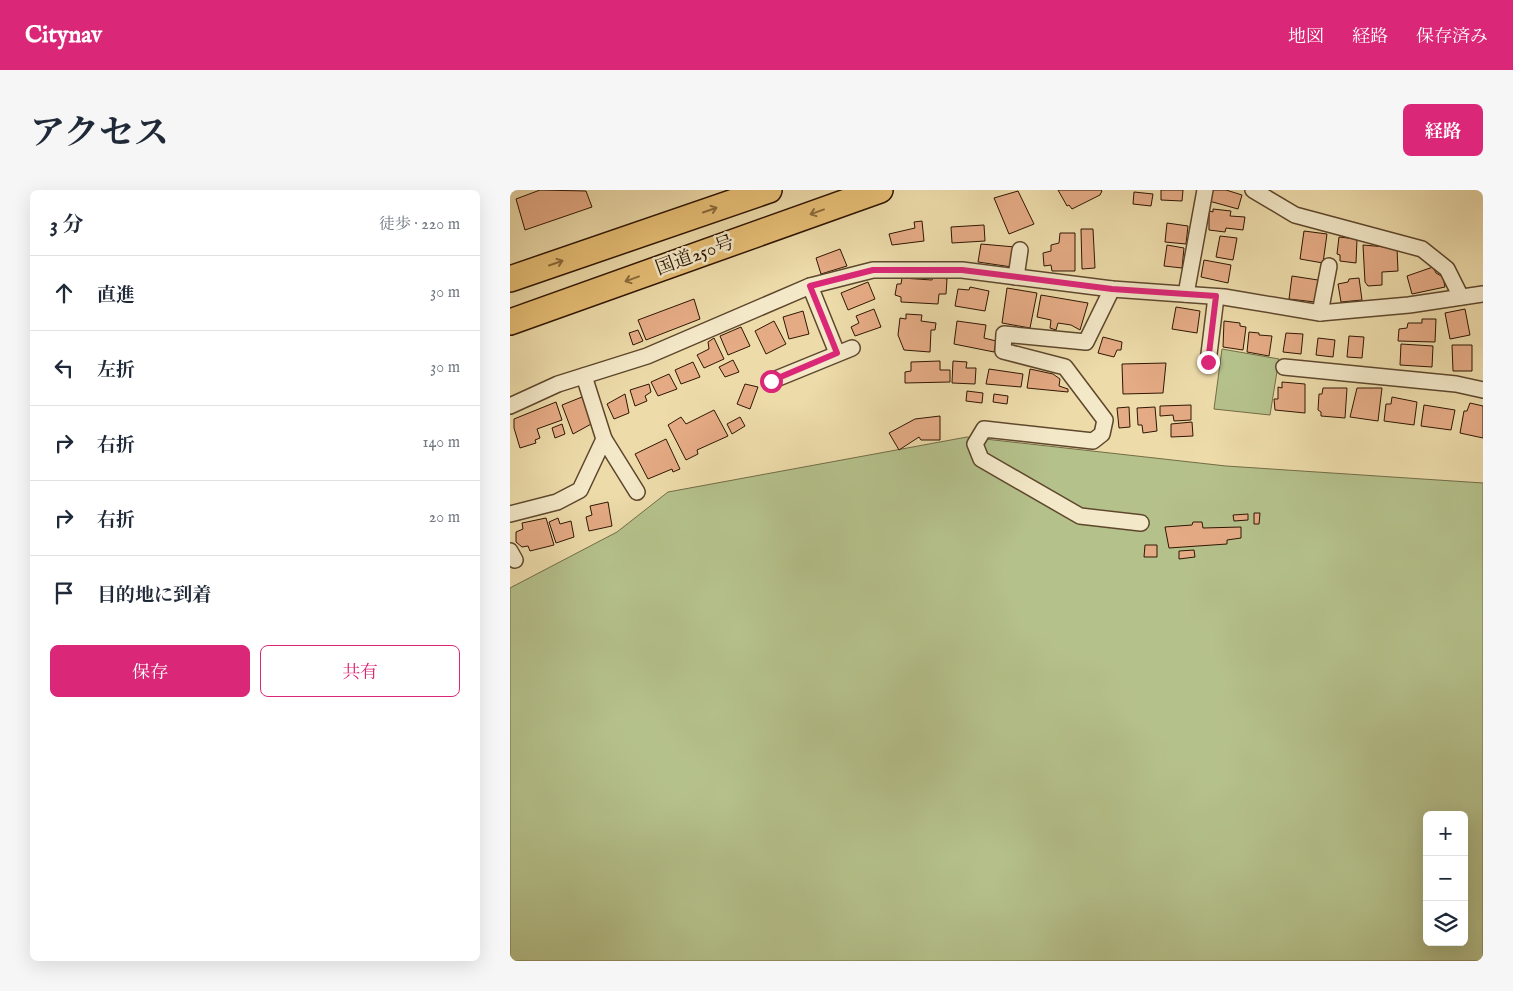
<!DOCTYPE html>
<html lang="ja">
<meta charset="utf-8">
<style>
body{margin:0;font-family:"IM FELL English","Noto Serif JP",serif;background:#f6f6f7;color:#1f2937}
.controls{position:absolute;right:15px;bottom:15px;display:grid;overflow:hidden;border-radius:8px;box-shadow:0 5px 20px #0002}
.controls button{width:45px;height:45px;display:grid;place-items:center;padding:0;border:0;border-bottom:1px solid #e0e1e3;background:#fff;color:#1f2937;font:25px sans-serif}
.stop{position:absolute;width:15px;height:15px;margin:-11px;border:4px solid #db2777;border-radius:50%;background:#fff}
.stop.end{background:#db2777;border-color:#fff;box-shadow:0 1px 5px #0008}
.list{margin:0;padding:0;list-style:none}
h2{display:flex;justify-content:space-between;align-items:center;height:65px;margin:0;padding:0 20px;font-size:21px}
h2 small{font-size:16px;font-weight:400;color:#747a83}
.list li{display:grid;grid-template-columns:32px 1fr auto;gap:15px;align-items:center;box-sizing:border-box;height:75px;padding:0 20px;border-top:1px solid #e0e1e3}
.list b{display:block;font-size:19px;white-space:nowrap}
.list em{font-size:16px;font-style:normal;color:#747a83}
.actions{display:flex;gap:10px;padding:15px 20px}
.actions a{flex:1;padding:11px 0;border:1px solid #db2777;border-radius:8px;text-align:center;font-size:18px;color:#db2777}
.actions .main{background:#db2777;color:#fff}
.icon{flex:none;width:28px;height:28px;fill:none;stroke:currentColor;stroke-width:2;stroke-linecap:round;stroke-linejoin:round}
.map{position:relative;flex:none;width:973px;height:771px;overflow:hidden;border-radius:8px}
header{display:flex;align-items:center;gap:30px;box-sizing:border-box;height:70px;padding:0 25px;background:#db2777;color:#fff}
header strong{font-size:24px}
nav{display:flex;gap:28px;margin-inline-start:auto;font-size:18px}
.intro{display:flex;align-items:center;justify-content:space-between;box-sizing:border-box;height:120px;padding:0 30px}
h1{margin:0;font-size:35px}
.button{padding:12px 22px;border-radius:8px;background:#db2777;color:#fff;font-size:18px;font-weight:700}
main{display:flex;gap:30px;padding:0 30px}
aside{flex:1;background:#fff;border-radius:8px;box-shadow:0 5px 20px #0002}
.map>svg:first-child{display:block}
.green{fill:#b5c18b;stroke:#726c46;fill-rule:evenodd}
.building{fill:#e5ab85;stroke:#2f1602}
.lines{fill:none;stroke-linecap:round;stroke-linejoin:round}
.minor-casing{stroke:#5e472c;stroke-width:18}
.trunk-casing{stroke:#2f1602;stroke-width:28}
.minor{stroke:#f3e8c8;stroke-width:15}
.trunk{stroke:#e6be75;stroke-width:25}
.oneway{stroke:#8a6a3c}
.route{stroke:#db2777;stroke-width:6}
.labels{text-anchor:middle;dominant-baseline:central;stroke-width:5;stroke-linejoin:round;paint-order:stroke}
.street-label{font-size:19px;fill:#2f1602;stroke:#f3e8c8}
</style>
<header>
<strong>Citynav</strong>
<nav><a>地図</a><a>経路</a><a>保存済み</a></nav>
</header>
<div class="intro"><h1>アクセス</h1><a class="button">経路</a></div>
<main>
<aside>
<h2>3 分<small>徒歩 · 220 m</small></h2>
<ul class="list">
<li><svg class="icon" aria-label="ahead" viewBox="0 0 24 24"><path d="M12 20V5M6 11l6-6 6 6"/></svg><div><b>直進</b></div><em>30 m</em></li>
<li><svg class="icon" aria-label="left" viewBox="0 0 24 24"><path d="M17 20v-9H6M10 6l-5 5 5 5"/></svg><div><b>左折</b></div><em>30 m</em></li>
<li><svg class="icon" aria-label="right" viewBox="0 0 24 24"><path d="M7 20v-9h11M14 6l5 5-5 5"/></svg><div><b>右折</b></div><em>140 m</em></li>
<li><svg class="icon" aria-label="right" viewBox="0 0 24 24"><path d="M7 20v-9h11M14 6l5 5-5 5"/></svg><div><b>右折</b></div><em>20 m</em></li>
<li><svg class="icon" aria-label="arrive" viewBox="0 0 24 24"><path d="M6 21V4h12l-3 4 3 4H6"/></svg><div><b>目的地に到着</b></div></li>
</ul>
<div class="actions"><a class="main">保存</a><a>共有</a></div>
</aside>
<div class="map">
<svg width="973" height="771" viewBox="0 0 973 771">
<rect width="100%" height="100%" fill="#eddbaa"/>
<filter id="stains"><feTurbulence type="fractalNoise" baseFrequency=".004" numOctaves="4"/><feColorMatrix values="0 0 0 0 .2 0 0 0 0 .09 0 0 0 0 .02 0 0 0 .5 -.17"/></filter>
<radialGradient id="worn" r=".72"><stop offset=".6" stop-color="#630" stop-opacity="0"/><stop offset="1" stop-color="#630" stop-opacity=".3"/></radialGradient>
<g class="green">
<path d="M712,159l57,10 -9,56 -56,-6z"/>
<path d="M457,247l259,29 257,17v478h-973v-373l107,-56 51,-40zM917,625h37v127h-37z"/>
</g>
<g class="building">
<path d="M30,0l46,1 6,16 -67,23 -9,-31z"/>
<path d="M548,0h43l1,1 -2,4 -28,14 -3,-4 -2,1z"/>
<path d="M651,0h22l-1,11 -21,-1z"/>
<path d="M702,0h14l16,5 -4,14 -29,-8z"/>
<path d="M508,1l16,33 -25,10 -15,-36z"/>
<path d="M624,2l19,2 -2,12 -18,-2z"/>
<path d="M703,19l18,2 -1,5 15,1 -2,13 -17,-2 -1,4 -16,-2v-19l4,1z"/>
<path d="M412,31l2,20 -32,4 -3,-11 26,-6 -1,-6z"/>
<path d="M657,33l21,3 -2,18 -21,-2z"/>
<path d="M474,35l1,16 -33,2 -1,-16z"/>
<path d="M571,39h12l2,39 -13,1z"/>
<path d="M794,41l23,3 -4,29 -23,-4z"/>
<path d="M550,43h15v38h-23l-1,-6 -7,1 -1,-13 8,-2v-6l8,-2z"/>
<path d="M710,46l17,2 -4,22 -17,-3z"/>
<path d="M829,47l18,2 -1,24 -16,-2v-6l-3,-1z"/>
<path d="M471,54l34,3 -3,20 -34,-5z"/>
<path d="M657,55l17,3 -2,20 -18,-2z"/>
<path d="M853,55l34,3 1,23 -16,1v13l-14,1 -3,-4z"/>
<path d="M330,59l7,17 -26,8 -5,-16z"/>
<path d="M694,70l27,5 -3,18 -27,-6z"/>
<path d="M923,77l3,6 7,4 2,10 -33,7 -5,-18z"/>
<path d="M424,86l13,3 -1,15h-7l-1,10 -37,-2v-5l-6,-2 2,-11h4l1,-6 30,2z"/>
<path d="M782,86l26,4 -3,22 -26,-3z"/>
<path d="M849,88l3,22 -21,2 -3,-18 10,-2 1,-3z"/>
<path d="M358,92l7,17 -27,11 -7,-17z"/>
<path d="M460,97l19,4 -4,20 -30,-5 3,-17 11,1z"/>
<path d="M497,98l30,5 -7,35 -28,-5z"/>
<path d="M531,105l47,8 -8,27 -9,-5 -13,-2 -2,7 -6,-2 1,-8 -14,-3z"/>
<path d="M184,109l6,20 -54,21 -8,-20z"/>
<path d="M666,117l24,4 -3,22 -25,-4z"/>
<path d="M364,119l7,18 -26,9 -4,-9 8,-4 -3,-7z"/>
<path d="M955,119l5,26 -20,4 -5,-26z"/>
<path d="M293,121l6,23 -20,5 -6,-22z"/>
<path d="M396,124l16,1 -1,6 15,2 -1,7h-4l-1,22 -26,-2 -6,-15 2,-17 6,1z"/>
<path d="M912,129h14l-1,23 -37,-1 1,-12 8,-1 1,-5h14z"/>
<path d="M264,131l12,23 -20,10 -11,-23z"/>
<path d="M447,131l29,4 -2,13 12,3 -2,11 -40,-8z"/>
<path d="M714,131l16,2v3l6,1 -3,23 -20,-3z"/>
<path d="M231,137l9,19 -22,9 -8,-19z"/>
<path d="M128,140l5,11 -10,4 -4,-12z"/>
<path d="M739,142l10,1v2l13,1 -3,20 -22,-4z"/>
<path d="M776,143l17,1 -2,20 -18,-2z"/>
<path d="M839,146l15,1 -2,21 -15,-1z"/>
<path d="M593,147l19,5 -1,8h-4l-3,7 -16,-4z"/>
<path d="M204,148l10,21 -20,9 -7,-13 12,-6 -1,-7z"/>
<path d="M808,148l17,2 -2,17 -17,-2z"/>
<path d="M891,154l32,2 -1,21 -32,-2z"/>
<path d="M942,155h20v26h-19z"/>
<path d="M223,170l6,12 -14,5 -6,-10z"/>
<path d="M430,171v9h10v12l-45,1v-11l6,-1v-9z"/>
<path d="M443,171l14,1 -1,6h10l-1,16 -23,-1z"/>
<path d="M183,172l7,15 -19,7 -6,-14z"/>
<path d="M656,173l-3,30 -40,1 -1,-30z"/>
<path d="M479,179l34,5 -2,13 -35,-3z"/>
<path d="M520,179l23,5 7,5 -1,7 9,3v3l-41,-4z"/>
<path d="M159,184l8,15 -19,7 -7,-14z"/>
<path d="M772,192l23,2v29l-30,-3 -1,-11h4v-12l4,1z"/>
<path d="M139,194l2,8 -6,4 2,5 -12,5 -5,-16z"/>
<path d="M235,194l13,3 -8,22 -13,-5z"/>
<path d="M813,198h24l-2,30 -24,-2v-4l-3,-2 1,-16h3z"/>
<path d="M847,198h25l-4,33 -28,-4z"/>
<path d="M457,201l16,2 -1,10 -16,-2z"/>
<path d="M115,204l4,19 -15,6 -7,-15z"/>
<path d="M484,204l14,2 -1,8 -14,-2z"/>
<path d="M72,207l11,26 -20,11 -11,-29z"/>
<path d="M882,207l25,5 -3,23 -30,-4 2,-17h5z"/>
<path d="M46,212l6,18 -25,9 3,9 -5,2 1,3 -16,5 -6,-20v-9z"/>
<path d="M960,213l13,3v32l-23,-5 4,-22h3z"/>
<path d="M681,215v15l-17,1 -1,-6 -13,1v-10z"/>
<path d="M914,215l31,5 -4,20 -30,-4z"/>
<path d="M619,217l1,20 -11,1 -2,-20z"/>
<path d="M645,217l2,24 -14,2 -1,-8h-4l-1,-17z"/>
<path d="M204,220l14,26 -31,14 1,4 -12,6 -18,-35 13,-8 5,7z"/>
<path d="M430,226v24h-19l-2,-3 -20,13 -10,-17 26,-14z"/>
<path d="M230,227l5,9 -13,8 -5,-10z"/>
<path d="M682,232l1,14 -22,1v-13z"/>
<path d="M52,234l3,10 -10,4 -3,-10z"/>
<path d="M156,249l14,30 -7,3 -1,-3 -24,10 -13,-25z"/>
<path d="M98,312l4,24 -23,5 -3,-14 6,-2 -2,-9z"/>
<path d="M744,323h6l-1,11h-5z"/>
<path d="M738,324v6l-14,1 -1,-6z"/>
<path d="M36,328l8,27 -24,6 -2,-5 -6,1 -6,-5v-10l7,-3 -1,-6z"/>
<path d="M48,328l2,6 11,-3 3,16 -18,6 -7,-21z"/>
<path d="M683,332h9l1,6 38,-1v11l-14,2v4l-58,4 -4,-21 27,-2z"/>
<path d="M635,355h12v12h-13z"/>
<path d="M684,360l1,7 -16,2v-8z"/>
</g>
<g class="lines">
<g class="minor-casing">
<g id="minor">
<path d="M743,0l42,25 127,34 25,20 14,28"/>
<path d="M506,87l4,-27"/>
<path d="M300,96l27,67"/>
<path d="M602,99l-26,53 -82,-8 -1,17 62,16 40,53 -3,14 -9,7 -109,-12 -9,15 6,15 99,57 61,7"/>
<path d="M676,104l19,-104"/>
<path d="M810,123l9,-47"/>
<path d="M698,172l8,-65"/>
<path d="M774,177l172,17 27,6"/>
<path d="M261,191l81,-33"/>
<path d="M0,216l48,-22 89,-28 163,-70 63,-16h89l150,19 112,8 96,16 89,-8 74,-11"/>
<path d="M94,249l33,53"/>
<path d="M0,324l47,-12 23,-12 24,-51 -20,-63"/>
<path d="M0,361l5,9"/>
</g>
</g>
<g class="trunk-casing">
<g id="trunk">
<path d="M0,89l259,-89"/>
<path d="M0,132l370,-132"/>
</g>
</g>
<use href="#minor" class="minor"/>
<use href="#trunk" class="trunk"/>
</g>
<defs><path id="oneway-shaft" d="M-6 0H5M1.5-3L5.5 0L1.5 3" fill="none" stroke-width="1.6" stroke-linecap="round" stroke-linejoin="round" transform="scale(1.25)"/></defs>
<g class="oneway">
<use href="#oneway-shaft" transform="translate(200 20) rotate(-19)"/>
<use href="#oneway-shaft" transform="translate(307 22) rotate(160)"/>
<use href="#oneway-shaft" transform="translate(46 73) rotate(-19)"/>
<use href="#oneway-shaft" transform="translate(122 89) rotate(160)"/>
</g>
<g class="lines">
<path class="route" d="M261,191l66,-28 -27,-67 63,-16h89l150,19 104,7 -8,66"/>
</g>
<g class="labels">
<g class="street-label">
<text transform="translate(185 66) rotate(-20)">国道250号</text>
</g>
</g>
<rect width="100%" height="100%" filter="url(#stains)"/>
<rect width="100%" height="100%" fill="url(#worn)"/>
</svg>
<div class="controls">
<button>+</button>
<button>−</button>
<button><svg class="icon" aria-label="layers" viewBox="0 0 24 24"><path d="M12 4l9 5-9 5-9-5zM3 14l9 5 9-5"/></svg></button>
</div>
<div class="stop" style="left:261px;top:191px"></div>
<div class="stop end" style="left:698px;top:172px"></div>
</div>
</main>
